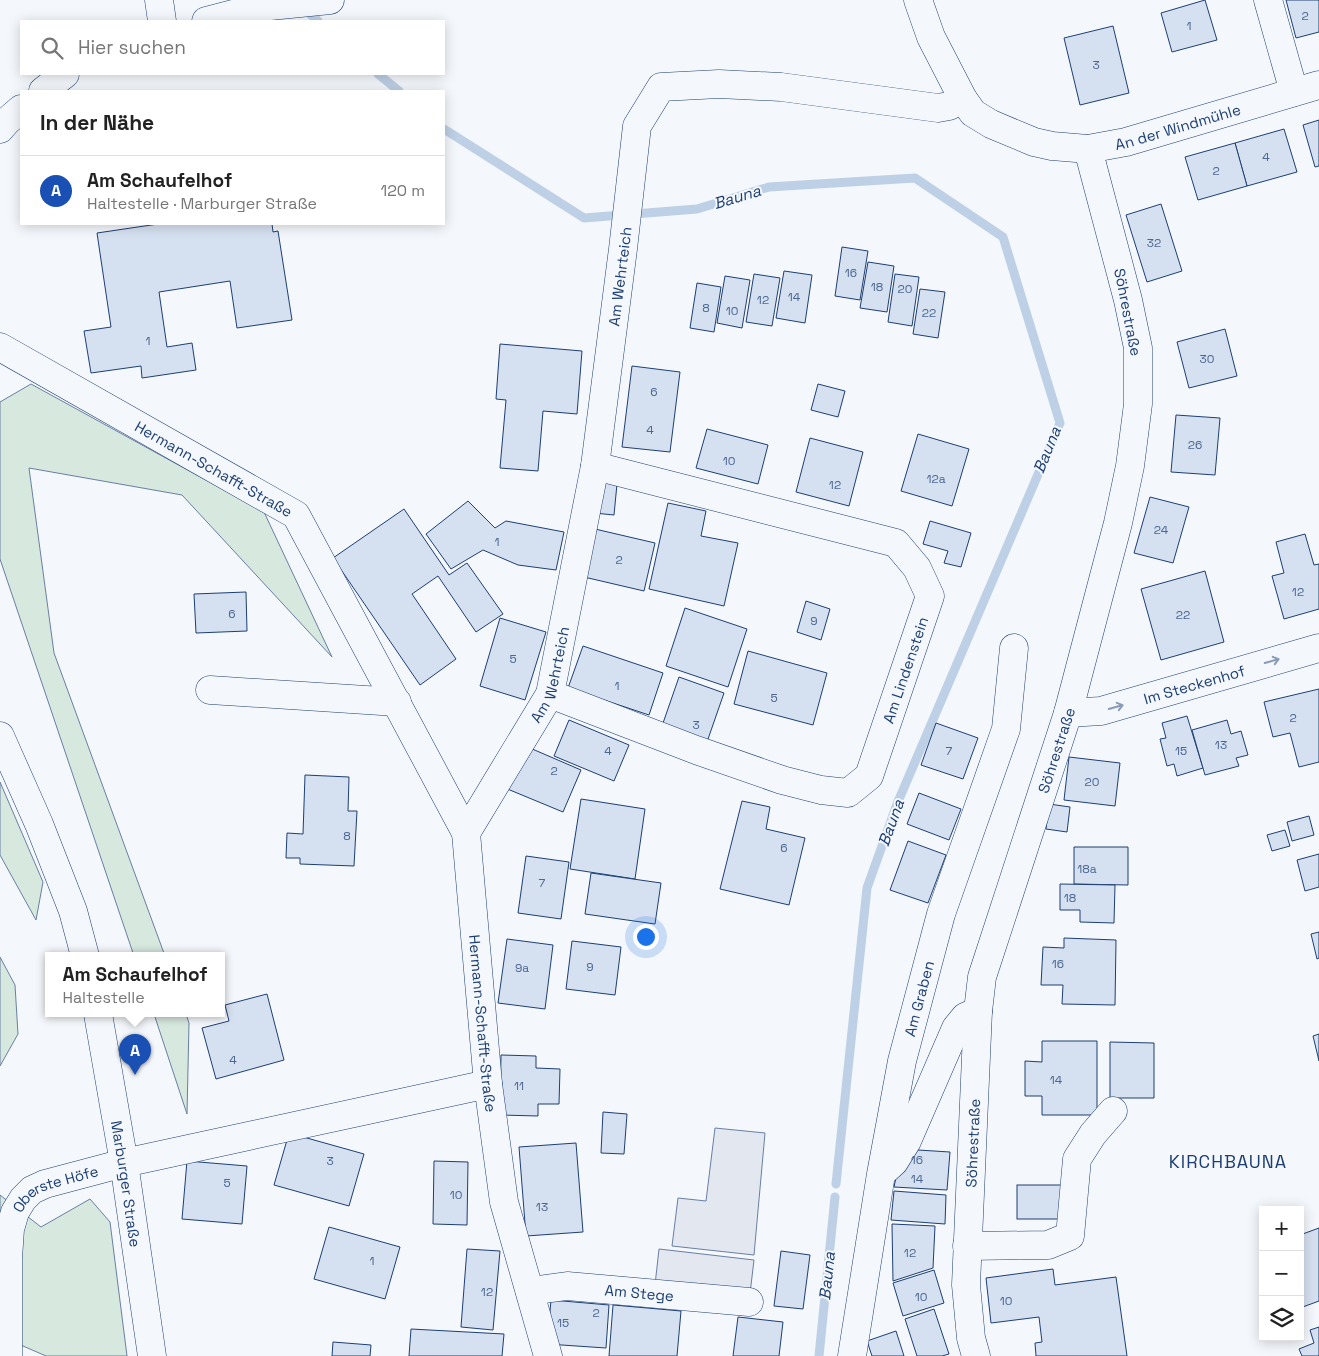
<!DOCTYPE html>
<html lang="de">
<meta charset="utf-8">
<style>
body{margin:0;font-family:"Space Grotesk",sans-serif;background:#f2f2f2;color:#222}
.controls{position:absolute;right:15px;bottom:15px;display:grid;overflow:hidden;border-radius:0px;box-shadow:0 2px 12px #0003}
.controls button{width:45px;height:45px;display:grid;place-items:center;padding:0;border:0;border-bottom:1px solid #e0e0e0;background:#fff;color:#222;font:25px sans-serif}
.you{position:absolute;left:645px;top:936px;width:18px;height:18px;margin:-12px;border:4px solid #fff;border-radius:50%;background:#1a73e8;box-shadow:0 0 0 8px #1a73e833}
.badge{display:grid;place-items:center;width:32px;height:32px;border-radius:50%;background:#0b8043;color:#fff;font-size:16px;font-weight:700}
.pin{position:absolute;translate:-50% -41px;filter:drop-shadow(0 1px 2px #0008)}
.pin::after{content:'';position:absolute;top:26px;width:18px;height:15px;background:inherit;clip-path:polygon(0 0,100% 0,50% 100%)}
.popup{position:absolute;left:45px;top:952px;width:180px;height:65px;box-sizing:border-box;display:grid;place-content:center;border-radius:0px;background:#fff;filter:drop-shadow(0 1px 4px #0005);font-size:16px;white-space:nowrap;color:#767676}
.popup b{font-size:19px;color:#222}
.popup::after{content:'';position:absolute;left:50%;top:100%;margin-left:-10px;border:10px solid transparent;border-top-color:#fff}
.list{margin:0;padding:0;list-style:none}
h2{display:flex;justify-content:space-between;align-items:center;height:65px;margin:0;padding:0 20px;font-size:21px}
h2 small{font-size:16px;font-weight:400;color:#767676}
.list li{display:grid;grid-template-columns:32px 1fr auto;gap:15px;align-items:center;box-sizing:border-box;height:70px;padding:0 20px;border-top:1px solid #e0e0e0}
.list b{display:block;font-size:19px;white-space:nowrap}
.list p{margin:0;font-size:16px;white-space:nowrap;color:#767676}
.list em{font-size:16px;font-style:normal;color:#767676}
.icon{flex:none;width:28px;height:28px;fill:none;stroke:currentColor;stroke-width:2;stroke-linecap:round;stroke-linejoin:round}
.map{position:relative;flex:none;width:1319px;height:1356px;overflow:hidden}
.search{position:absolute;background:#fff;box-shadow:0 2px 12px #0003;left:20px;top:20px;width:425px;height:55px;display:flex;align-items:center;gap:12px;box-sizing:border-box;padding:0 18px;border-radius:0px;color:#767676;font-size:19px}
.panel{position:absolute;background:#fff;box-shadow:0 2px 12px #0003;left:20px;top:90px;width:425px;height:135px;border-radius:0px}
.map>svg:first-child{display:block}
.green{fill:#d7e8df;stroke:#687fa3}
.parking{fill:#e3e8f0;stroke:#687fa3}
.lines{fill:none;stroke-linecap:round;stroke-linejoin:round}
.stream{stroke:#bed0e5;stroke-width:9}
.building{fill:#d5e0f0;stroke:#1d3f73}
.minor-casing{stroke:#1d3f73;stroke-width:29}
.minor{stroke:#f4f7fb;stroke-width:28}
.oneway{stroke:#889bb7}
.labels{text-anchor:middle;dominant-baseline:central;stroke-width:4;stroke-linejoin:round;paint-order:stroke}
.number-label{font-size:12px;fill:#4b6792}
.street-label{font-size:15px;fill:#1d3f73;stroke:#f4f7fb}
.water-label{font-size:16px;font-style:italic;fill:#1d3f73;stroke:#f4f7fb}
.quarter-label{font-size:18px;letter-spacing:1px;fill:#1d3f73;stroke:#f4f7fb}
</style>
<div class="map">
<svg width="1319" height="1356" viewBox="0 0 1319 1356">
<rect width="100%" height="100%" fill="#f4f7fb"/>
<g class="green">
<path d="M31,384l233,128 68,145 -150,-162 -153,-27 25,185 111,303h-31l-134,-397v-157z"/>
<path d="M0,782l43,100 -7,38 -36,-65z"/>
<path d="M0,957l15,28 3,49 -18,32z"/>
<path d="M154,1014h32l3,9 -2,91z"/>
<path d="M0,1195l41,32 49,-28 20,23 17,134h-81l-46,-20z"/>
</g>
<g class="parking">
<path d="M715,1128l50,5 -11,122 -82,-9 6,-48 28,3z"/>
<path d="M659,1249l95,11 -5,42 -95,-8z"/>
</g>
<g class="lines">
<g class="stream">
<path d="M303,8l15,13"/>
<path d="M378,74l21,17"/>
<path d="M444,129l140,89 113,-9 72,-22 146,-9 88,59 57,186 -163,381 -30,84 -31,296"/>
<path d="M819,1356l16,-159"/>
</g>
</g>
<g class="building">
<path d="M1205,0l12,40 -45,12 -11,-39z"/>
<path d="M1286,0h33v32l-23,6z"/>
<path d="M1113,26l16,67 -49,12 -16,-67z"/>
<path d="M1319,120v46l-4,1 -12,-42z"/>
<path d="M1284,129l13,43 -50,14 -12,-43z"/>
<path d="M1235,143l12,43 -49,14 -13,-43z"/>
<path d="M1161,204l21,67 -35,11 -21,-67z"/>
<path d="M158,224h114l1,8 5,-1 14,89 -55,8 -7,-47 -71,11 8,55 25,-4 4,27 -54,8 -1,-12 -50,7 -7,-42 27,-4 -14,-94z"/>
<path d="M842,247l26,4 -8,49 -25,-4z"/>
<path d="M868,262l26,4 -7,46 -27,-4z"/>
<path d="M784,271l28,4 -7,48 -29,-5z"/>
<path d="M754,274l26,4 -8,48 -26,-4z"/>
<path d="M895,274l24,3 -7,49 -24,-4z"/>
<path d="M725,276l25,4 -8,48 -25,-5z"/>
<path d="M697,283l24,4 -7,45 -24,-4z"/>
<path d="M920,289l25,3 -7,46 -25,-4z"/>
<path d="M1225,329l12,47 -48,12 -12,-46z"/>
<path d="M500,344l82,7 -5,63 -34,-3 -5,60 -38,-3 6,-68 -10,-1z"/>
<path d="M632,366l48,6 -10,80 -48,-5z"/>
<path d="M818,384l27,7 -7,26 -27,-7z"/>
<path d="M1176,415l44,3 -5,57 -44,-3z"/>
<path d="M707,429l61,16 -10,39 -62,-16z"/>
<path d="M918,434l51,15 -17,57 -51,-15z"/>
<path d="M810,438l53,14 -14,54 -53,-14z"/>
<path d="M597,482l20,2 -3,31 -20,-2z"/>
<path d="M1150,497l39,10 -16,56 -39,-10z"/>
<path d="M468,501l27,27 11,-7 58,11 -8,38 -38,-5 -35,-15 -32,19 -25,-35z"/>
<path d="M668,503l38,8 -5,25 37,7 -14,63 -75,-17z"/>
<path d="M404,509l45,66 18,-12 36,51 -27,18 -38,-56 -26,18 44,65 -36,26 -87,-127z"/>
<path d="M930,521l41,12 -10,34 -17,-4 4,-12 -25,-7z"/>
<path d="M595,529l60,14 -11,48 -60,-14z"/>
<path d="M1305,534l9,31 5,-1v45l-35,10 -12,-43 12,-3 -8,-31z"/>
<path d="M1205,571l19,71 -63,18 -20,-71z"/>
<path d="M246,592l1,39 -51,2 -2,-39z"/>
<path d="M806,601l24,8 -9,31 -24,-8z"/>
<path d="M685,608l62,21 -19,58 -62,-21z"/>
<path d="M500,618l46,14 -21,68 -45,-14z"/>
<path d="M583,646l80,27 -14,42 -81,-27z"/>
<path d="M748,651l79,22 -14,52 -79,-21z"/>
<path d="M679,677l45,16 -17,49 -45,-16z"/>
<path d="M1319,689v73l-20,5 -9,-34 -17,4 -9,-35z"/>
<path d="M1187,716l16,52 -26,8 -3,-12 -7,2 -7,-27 6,-1 -4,-15z"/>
<path d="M569,720l60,25 -15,36 -60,-25z"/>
<path d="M1227,720l4,14 10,-3 7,24 -12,3 3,8 -34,9 -13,-45z"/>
<path d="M936,723l42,15 -15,41 -42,-14z"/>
<path d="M523,745l58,25 -18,42 -58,-24z"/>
<path d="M1069,757l51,6 -5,43 -51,-6z"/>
<path d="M305,775l44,2 -1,34h9l-3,55 -54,-2v-6h-14l1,-25 16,1z"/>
<path d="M919,793l42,16 -12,31 -42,-16z"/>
<path d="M581,799l64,10 -10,70 -65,-10z"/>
<path d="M742,801l28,6 -4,22 39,9 -16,67 -69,-16z"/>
<path d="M1049,804l21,3 -3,25 -21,-3z"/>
<path d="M1309,816l5,19 -22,6 -5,-19z"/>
<path d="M1285,830l5,16 -18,5 -5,-16z"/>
<path d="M908,841l38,14 -18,48 -38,-13z"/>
<path d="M1074,847h54v38l-54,-1z"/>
<path d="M1319,854v33l-14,4 -8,-31z"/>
<path d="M526,856l43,6 -8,57 -43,-6z"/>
<path d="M591,873l70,10 -6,41 -70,-10z"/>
<path d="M1060,884l55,1 -1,38 -34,-1v-12h-20z"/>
<path d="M1319,932v26l-2,1 -6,-25z"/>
<path d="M1064,938l52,2 -1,65 -53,-1 1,-19h-22l2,-38 21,1z"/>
<path d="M507,939l46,6 -8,64 -47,-6z"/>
<path d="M572,941l49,6 -6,48 -49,-6z"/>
<path d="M267,994l17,66 -68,19 -14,-51 27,-7 -4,-16z"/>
<path d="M1319,1034v27l-6,-25z"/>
<path d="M1042,1041h55v74h-55v-19h-17v-35l17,1z"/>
<path d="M1110,1042l44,1v55h-44z"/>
<path d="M501,1055l35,1v12l24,1 -1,35h-21v12l-38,-1z"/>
<path d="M603,1112l24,2 -3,40 -23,-1z"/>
<path d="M289,1133l75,21 -15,52 -75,-21z"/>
<path d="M576,1143l7,89 -57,4 -7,-89z"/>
<path d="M902,1149l48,3 -3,38 -53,-3z"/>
<path d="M187,1161l60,5 -5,58 -60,-5z"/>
<path d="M434,1161l34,1 -1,63 -34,-1z"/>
<rect x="1017" y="1185" width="45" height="34"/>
<path d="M894,1191l52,4 -1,29 -54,-4z"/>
<path d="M892,1224l43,2 -2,42 -40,13z"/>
<path d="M329,1227l71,20 -15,52 -71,-20z"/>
<path d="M1319,1228v73l-19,7v-73z"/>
<path d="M467,1249l33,2 -7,79 -32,-3z"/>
<path d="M781,1251l29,4 -7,54 -29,-3z"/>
<path d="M1053,1269l2,16 61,-8 11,79h-91l-1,-13 7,-1 -3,-25 -48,6 -5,-45z"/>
<path d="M934,1270l10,33 -41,13 -10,-33z"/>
<path d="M551,1300l58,5 -3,43 -59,-4z"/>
<path d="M613,1305l68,6 -4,45h-68z"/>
<path d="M934,1309l15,45 -7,2h-25l-12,-37z"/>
<path d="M738,1317l45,5 -4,34h-46z"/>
<path d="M1319,1327v29h-17l-3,-7 15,-6 -4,-13z"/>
<path d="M411,1329l93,5 -2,22h-93z"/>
<path d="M896,1331l8,25h-32l-5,-15z"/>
<path d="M333,1342l38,3 -1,11h-38z"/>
</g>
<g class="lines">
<g class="minor-casing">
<g id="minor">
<path d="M159,0l3,21"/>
<path id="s1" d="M918,0l13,37 32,62 10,14 18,11 43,18 18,4 36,3 38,-7 193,-57"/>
<path d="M1268,0l26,92"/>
<path d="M206,21l54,-14 70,-7"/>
<path d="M43,91l22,-17"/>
<path d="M0,129l7,-8 14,-12"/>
<path id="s2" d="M0,347l296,168 170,318 22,251 16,118 44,154"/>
<path d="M210,690l187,12"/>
<path id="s3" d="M550,694l146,56 86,30 39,10 27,3 21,-17 61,-180 -13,-28 -21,-25 -301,-77"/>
<path id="s4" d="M1068,713l33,-2 218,-63"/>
<path d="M0,736l39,88 34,87 12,45"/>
<path id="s5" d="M466,833l84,-139 45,-228 28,-217 14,-123 24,-39 58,-3 62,3 157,21 11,-2 14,-7"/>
<path id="s6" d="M98,1014l26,149 28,193"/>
<path d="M883,1172l11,-10 13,-21 49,-113 9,-11 13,-6"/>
<path d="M967,1246l81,-1 22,-9 7,-77 16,-25 20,-23"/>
<path id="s7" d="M530,1291l37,-5 182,16"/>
<path id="s8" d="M8,1356v-98l2,-29 5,-17 8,-13 9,-9 13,-6 79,-21 364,-79"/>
<path id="s9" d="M852,1356l29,-182 21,-113 39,-147 65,-185 8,-81"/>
<path id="s10" d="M976,1356l-5,-18 -5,-53 12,-274 4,-34 86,-264 50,-190 12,-57 8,-62v-56l-10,-48 -40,-151"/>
</g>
</g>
<use href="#minor" class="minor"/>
</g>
<defs><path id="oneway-shaft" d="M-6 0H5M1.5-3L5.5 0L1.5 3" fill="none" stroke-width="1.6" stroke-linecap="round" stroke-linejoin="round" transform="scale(1.25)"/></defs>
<g class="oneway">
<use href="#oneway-shaft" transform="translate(1272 661) rotate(-16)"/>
<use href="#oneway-shaft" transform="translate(1116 707) rotate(-16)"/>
</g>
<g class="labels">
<g class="number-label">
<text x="1305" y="16">2</text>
<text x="1189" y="26">1</text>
<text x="1096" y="65">3</text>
<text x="1266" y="157">4</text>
<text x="1216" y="171">2</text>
<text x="1154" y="243">32</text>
<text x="851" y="273">16</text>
<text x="877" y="287">18</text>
<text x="905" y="289">20</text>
<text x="794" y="297">14</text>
<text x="763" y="300">12</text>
<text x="706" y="308">8</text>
<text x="732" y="311">10</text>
<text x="929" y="313">22</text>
<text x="148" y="341">1</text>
<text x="1207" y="359">30</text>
<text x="654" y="392">6</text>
<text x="650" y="430">4</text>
<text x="1195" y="445">26</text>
<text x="729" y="461">10</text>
<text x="936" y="479">12a</text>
<text x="835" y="485">12</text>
<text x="1161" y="530">24</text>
<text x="497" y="542">1</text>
<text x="619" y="560">2</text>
<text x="1298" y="592">12</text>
<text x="232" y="614">6</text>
<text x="1183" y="615">22</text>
<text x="814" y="621">9</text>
<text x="513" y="659">5</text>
<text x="617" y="686">1</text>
<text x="774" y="698">5</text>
<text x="1293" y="718">2</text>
<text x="696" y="725">3</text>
<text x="1221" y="745">13</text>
<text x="608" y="751">4</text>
<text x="949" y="751">7</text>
<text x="1181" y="751">15</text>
<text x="554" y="771">2</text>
<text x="1092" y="782">20</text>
<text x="347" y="836">8</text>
<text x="784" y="848">6</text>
<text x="1087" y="869">18a</text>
<text x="542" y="883">7</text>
<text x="1070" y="898">18</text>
<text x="1058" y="964">16</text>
<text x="590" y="967">9</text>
<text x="522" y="968">9a</text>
<text x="233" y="1060">4</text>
<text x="1056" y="1080">14</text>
<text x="519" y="1086">11</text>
<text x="917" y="1160">16</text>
<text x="330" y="1161">3</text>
<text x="917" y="1179">14</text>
<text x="227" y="1183">5</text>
<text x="456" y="1195">10</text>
<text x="542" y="1207">13</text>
<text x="910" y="1253">12</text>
<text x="372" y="1261">1</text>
<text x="487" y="1292">12</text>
<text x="921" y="1297">10</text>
<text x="1006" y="1301">10</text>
<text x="596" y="1313">2</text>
<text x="563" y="1323">15</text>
</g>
<g class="street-label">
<text stroke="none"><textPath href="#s1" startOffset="341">An der Windmühle</textPath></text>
<text stroke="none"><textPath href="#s5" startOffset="586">Am Wehrteich</textPath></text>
<text transform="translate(1128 312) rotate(79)">Söhrestraße</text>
<text stroke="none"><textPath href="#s2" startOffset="246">Hermann-Schafft-Straße</textPath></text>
<text stroke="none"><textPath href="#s3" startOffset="454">Am Lindenstein</textPath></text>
<text stroke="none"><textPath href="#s5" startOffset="181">Am Wehrteich</textPath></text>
<text stroke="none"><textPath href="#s4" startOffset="130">Im Steckenhof</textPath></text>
<text stroke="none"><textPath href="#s10" startOffset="619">Söhrestraße</textPath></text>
<text stroke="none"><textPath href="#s9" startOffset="364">Am Graben</textPath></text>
<text stroke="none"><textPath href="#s2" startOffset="892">Hermann-Schafft-Straße</textPath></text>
<text stroke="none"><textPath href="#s10" startOffset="214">Söhrestraße</textPath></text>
<text stroke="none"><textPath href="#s6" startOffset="172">Marburger Straße</textPath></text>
<text stroke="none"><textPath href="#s8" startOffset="194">Oberste Höfe</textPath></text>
<text stroke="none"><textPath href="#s7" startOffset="110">Am Stege</textPath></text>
</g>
<g class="water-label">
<text transform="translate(737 197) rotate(-17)">Bauna</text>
<text transform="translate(1047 450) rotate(-68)">Bauna</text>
<text transform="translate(891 823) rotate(-70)">Bauna</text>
<text transform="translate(827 1276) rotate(-84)">Bauna</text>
</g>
<g class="quarter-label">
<text x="1228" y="1161">KIRCHBAUNA</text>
</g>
</g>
</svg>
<div class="controls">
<button>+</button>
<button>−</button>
<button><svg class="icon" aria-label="layers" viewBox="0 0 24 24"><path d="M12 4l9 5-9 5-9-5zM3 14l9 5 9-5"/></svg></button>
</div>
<div class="you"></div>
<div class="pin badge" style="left:135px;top:1075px;background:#1a4fb4">A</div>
<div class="popup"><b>Am Schaufelhof</b>Haltestelle</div>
<div class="search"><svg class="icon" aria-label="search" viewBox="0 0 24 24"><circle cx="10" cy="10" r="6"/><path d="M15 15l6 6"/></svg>Hier suchen</div>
<section class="panel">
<h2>In der Nähe<small></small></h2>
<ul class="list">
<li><span class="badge" style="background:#1a4fb4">A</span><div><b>Am Schaufelhof</b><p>Haltestelle · Marburger Straße</p></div><em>120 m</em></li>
</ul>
</section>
</div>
